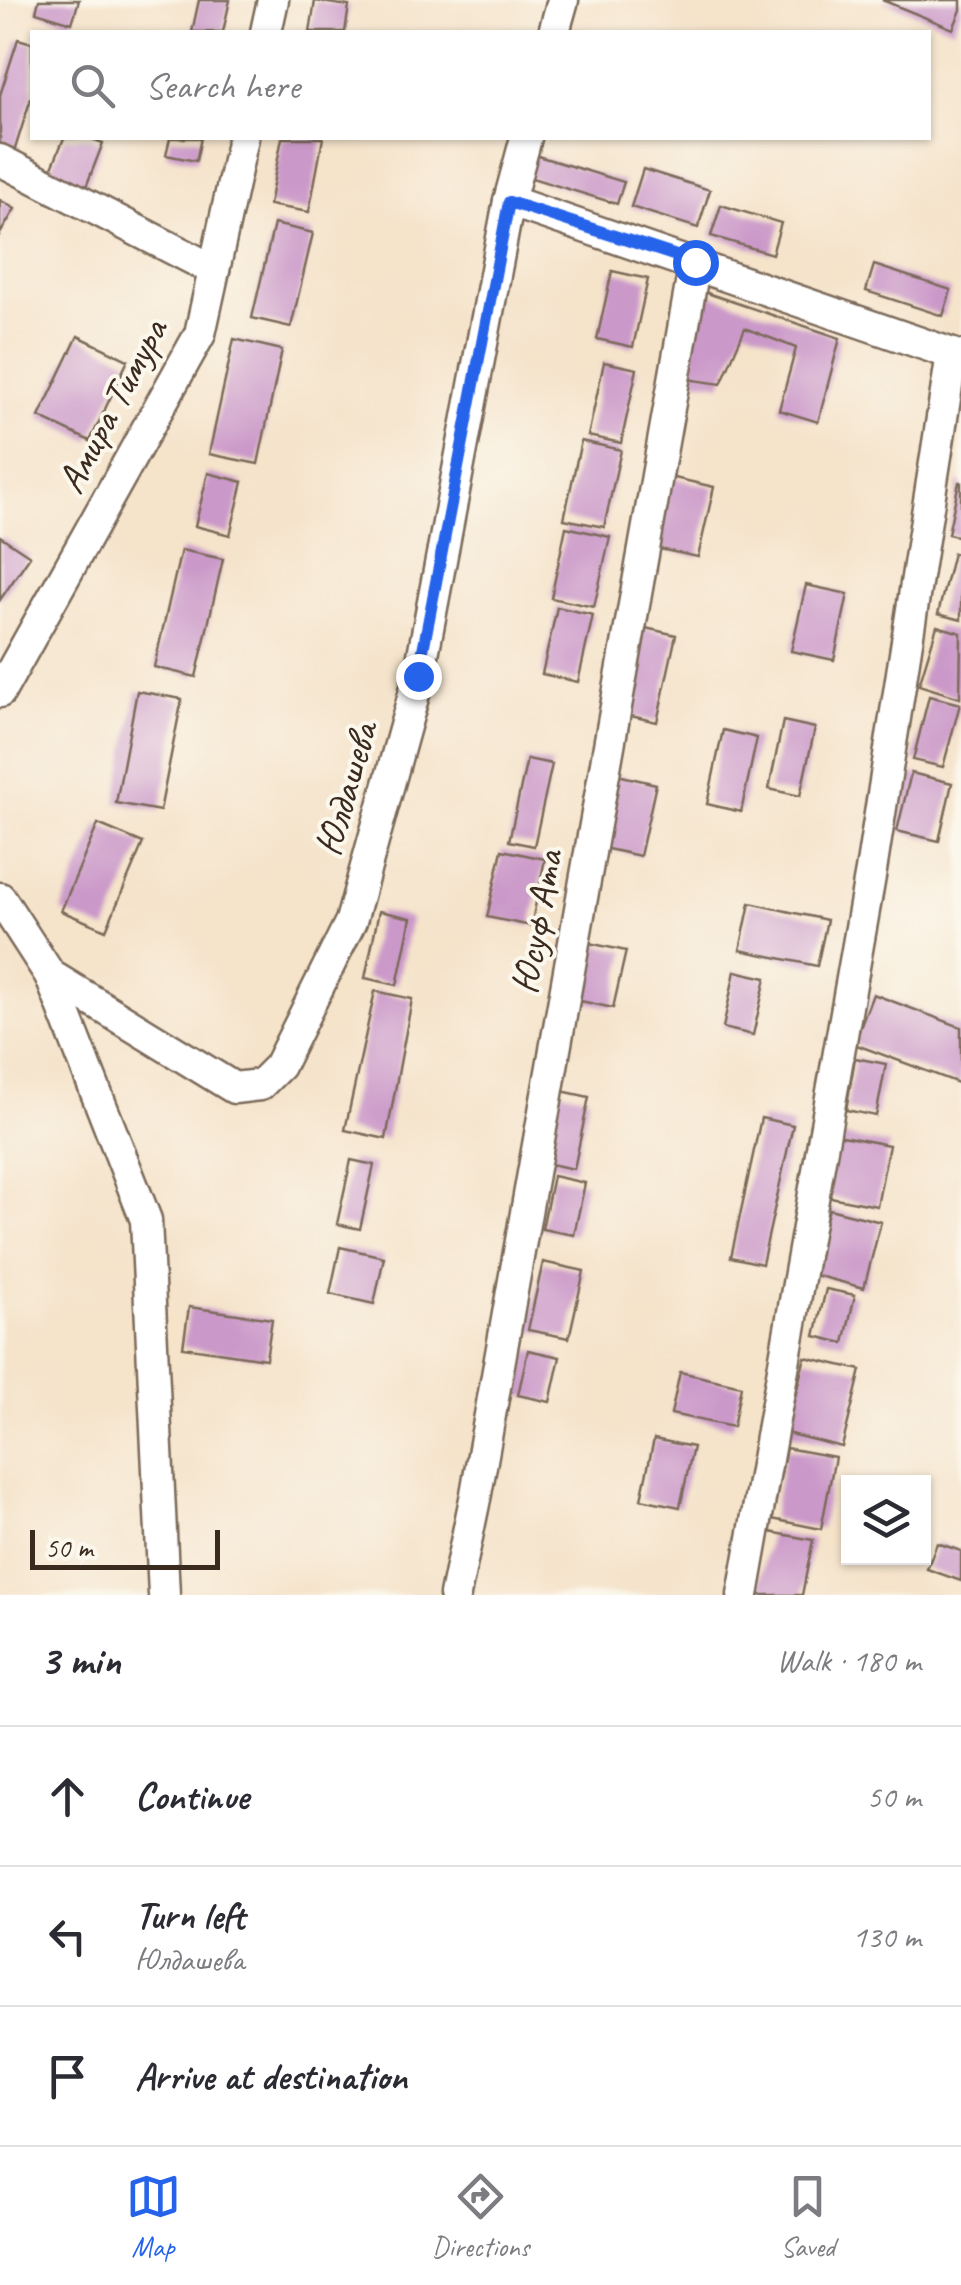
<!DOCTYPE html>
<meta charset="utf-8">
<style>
body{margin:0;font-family:Caveat,sans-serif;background:#f7f7f7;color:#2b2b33}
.controls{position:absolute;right:30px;bottom:30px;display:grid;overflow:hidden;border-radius:0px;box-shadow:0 2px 8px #0004}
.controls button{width:90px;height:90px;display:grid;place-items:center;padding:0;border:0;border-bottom:2px solid #e1e1e2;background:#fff;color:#2b2b33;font:50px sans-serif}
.scale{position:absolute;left:30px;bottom:25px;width:190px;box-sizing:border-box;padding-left:10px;border:5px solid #3b2a1e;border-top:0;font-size:28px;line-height:35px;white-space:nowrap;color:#3b2a1e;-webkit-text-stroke:8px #fbf7ec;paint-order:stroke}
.stop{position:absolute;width:30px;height:30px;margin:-22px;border:8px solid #2563eb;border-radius:50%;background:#fff}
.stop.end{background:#2563eb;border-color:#fff;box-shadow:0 2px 10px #0008}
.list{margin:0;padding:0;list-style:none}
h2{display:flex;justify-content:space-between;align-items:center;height:130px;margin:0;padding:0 40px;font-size:42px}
h2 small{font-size:32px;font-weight:400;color:#7c7c81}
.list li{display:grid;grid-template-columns:65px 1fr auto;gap:30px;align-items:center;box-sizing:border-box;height:140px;padding:0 40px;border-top:2px solid #e1e1e2}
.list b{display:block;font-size:38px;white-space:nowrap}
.list p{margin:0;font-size:32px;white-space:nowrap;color:#7c7c81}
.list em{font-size:32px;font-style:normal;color:#7c7c81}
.icon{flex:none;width:55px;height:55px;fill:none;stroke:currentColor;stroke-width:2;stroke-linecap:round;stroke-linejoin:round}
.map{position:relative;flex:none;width:961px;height:1595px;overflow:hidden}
.search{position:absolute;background:#fff;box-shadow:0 2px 8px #0004;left:30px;right:30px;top:30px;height:110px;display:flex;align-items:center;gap:25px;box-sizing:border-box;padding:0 35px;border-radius:0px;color:#7c7c81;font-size:38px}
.sheet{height:550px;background:#fff}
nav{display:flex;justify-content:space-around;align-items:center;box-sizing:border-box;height:140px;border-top:2px solid #e1e1e2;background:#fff;font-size:28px;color:#7c7c81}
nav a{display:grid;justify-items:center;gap:5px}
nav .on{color:#2563eb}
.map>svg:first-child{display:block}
.building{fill:#cb99c9}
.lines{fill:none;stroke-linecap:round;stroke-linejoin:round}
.minor-casing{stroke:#7c6b5a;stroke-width:35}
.minor{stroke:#fff;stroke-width:30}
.route{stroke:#2563eb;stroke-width:12}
.labels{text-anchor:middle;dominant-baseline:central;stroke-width:8;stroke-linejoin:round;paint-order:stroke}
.street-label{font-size:40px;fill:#3b2a1e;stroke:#fbf7ec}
</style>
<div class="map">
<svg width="961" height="1595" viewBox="0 0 961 1595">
<rect width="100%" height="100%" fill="#fbf7ec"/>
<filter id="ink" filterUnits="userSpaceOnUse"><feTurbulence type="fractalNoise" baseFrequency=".01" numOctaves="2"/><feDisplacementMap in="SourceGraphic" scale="20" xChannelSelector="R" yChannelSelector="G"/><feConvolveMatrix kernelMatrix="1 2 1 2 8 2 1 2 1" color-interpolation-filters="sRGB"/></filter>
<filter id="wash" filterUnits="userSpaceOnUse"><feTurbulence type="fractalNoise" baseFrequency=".0048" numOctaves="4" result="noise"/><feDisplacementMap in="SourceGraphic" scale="40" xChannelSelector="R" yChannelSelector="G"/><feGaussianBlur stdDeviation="2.25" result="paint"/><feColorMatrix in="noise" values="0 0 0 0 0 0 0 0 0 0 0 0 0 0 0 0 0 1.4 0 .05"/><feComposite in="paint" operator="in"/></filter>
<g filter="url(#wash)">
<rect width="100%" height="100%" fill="#f5e3ca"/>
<g id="blocks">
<g class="building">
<path d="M39,0h40l-7,23 -36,-11z"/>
<path d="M199,0h31l-7,32h-31z"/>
<path d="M882,0h79v10l-8,19z"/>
<path d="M315,1l34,5 -4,26h-35z"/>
<path d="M18,39l14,4v52l-17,54 -15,-5v-49z"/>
<path d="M64,138h25l14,5 -19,49 -36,-15z"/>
<path d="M170,138h31l-5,23 -30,-6z"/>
<path d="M282,138h41l-14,74 -40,-7z"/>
<path d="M531,154l93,28 -7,22 -92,-28z"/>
<path d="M643,169l67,21 -12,38 -67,-21z"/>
<path d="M0,200l15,9 -15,25z"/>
<path d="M721,205l60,18 -9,31 -61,-18z"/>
<path d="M274,224l39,9 -22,94 -39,-9z"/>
<path d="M874,265l77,25 -8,26 -77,-25z"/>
<path d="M612,271l36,8 -15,68 -36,-8z"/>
<path d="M704,292l136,46 -22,84 -39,-12 17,-62 -51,-20 -24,56 -35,-5z"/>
<path d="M78,336l50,24 -38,81 -51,-24z"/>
<path d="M234,339l48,11 -24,114 -49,-10z"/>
<path d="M604,362l33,7 -16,74 -33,-7z"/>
<path d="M581,441l40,9 -17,77 -40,-8z"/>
<path d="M208,473l35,9 -13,53 -35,-9z"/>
<path d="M670,477l44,10 -16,70 -43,-9z"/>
<path d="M959,482h2v55l-13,-3z"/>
<path d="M566,527l44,10 -16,70 -43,-9z"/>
<path d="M0,536l30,20 -30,44z"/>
<path d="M181,550l42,9 -27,118 -42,-10z"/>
<path d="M953,553l8,2v65l-23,-6z"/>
<path d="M806,585l42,9 -14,66 -43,-9z"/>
<path d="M557,607l36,8 -15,67 -36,-8z"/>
<path d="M937,626l24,7 -1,65 -41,-13z"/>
<path d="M641,627l35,8 -19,87 -35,-8z"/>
<path d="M137,691l45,8 -22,112 -44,-8z"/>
<path d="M929,696l31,8 -17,63 -30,-7z"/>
<path d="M783,721l32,7 -15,68 -31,-7z"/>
<path d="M723,730l34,8 -16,74 -34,-8z"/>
<path d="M527,759l25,5 -18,82 -25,-5z"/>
<path d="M609,773l47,11 -16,72 -46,-10z"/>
<path d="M911,773l41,10 -13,58 -42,-10z"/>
<path d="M98,824l45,19 -37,87 -45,-19z"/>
<path d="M502,850l43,9 -14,67 -44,-9z"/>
<path d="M750,903l77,17 -10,46 -77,-16z"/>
<path d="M379,911l32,7 -14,67 -32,-7z"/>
<path d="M589,943l37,8 -13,57 -37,-8z"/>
<path d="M735,971l31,7 -13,57 -30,-7z"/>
<path d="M375,991l37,8 -26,140 -41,-9z"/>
<path d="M873,994l88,33v57l-107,-40z"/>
<path d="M855,1058l31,6 -10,52 -30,-6z"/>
<path d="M557,1090l32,7 -15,72 -33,-7z"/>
<path d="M761,1118l32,7 -31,139 -31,-7z"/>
<path d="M837,1135l52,10 -12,61 -52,-10z"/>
<path d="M351,1160l23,5 -14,64 -23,-5z"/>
<path d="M553,1176l32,7 -11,52 -32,-6z"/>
<path d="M829,1209l52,13 -17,66 -53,-14z"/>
<path d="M340,1247l44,10 -10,47 -44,-10z"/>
<path d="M543,1262l41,9 -15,67 -41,-8z"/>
<path d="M826,1289l29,6 -11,48 -29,-7z"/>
<path d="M189,1307l83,12 -6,40 -83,-12z"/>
<path d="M528,1350l32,7 -10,45 -32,-7z"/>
<path d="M805,1357l56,13 -19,77 -56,-14z"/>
<path d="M680,1372l61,14 -8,41 -62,-13z"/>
<path d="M654,1439l39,8 -13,60 -39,-8z"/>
<path d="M786,1448l49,9 -14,72 -49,-10z"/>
<path d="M770,1532l43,8 -11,55h-45z"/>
<path d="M937,1543l24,8v30l-34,-12z"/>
</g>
</g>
</g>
<g filter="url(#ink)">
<use href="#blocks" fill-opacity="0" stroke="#7c6b5a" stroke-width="2.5"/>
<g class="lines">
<g class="minor-casing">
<g id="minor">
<path d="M266,32l7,-32"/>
<path d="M554,32l9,-32"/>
<path d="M0,160l214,110"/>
<path d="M509,201l452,156"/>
<path d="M0,692l200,-358 43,-196"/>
<path d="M0,898l50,77 96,245 18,375"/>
<path d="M50,975l184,113 26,-3 19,-19 72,-145 68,-245 90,-475 17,-63"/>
<path d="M455,1595l21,-101 219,-1232"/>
<path d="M743,1595l128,-724 81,-517"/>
</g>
</g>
<use href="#minor" class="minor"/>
</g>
</g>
<g class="lines" filter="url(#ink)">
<path class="route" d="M418,676l91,-474 186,60"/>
</g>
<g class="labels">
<g class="street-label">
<text transform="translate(112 406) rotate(-62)">Амира Тимура</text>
<text transform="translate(346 789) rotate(-74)">Юлдашева</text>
<text transform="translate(537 922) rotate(-80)">Юсуф Ата</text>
</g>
</g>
</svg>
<div class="controls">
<button><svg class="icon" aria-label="layers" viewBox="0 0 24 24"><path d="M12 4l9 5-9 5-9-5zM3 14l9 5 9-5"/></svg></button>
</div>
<div class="scale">50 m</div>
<div class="stop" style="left:695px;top:262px"></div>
<div class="stop end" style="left:418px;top:676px"></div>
<div class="search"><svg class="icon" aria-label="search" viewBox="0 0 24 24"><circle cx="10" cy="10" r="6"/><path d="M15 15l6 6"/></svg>Search here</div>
</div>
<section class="sheet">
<h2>3 min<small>Walk · 180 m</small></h2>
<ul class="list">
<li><svg class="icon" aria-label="ahead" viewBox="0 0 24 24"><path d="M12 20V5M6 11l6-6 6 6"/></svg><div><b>Continue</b></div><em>50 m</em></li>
<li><svg class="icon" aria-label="left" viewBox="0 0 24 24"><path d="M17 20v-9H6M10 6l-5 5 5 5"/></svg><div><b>Turn left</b><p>Юлдашева</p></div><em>130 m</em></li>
<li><svg class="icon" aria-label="arrive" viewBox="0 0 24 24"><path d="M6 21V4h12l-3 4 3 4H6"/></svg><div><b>Arrive at destination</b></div></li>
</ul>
</section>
<nav>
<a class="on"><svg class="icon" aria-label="map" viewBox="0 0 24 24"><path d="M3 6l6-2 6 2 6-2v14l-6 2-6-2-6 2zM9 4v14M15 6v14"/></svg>Map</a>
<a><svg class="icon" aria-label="directions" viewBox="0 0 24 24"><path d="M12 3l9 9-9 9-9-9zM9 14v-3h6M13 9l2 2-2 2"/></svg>Directions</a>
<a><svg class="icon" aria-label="saved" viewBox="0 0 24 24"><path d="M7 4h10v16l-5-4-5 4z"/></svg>Saved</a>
</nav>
